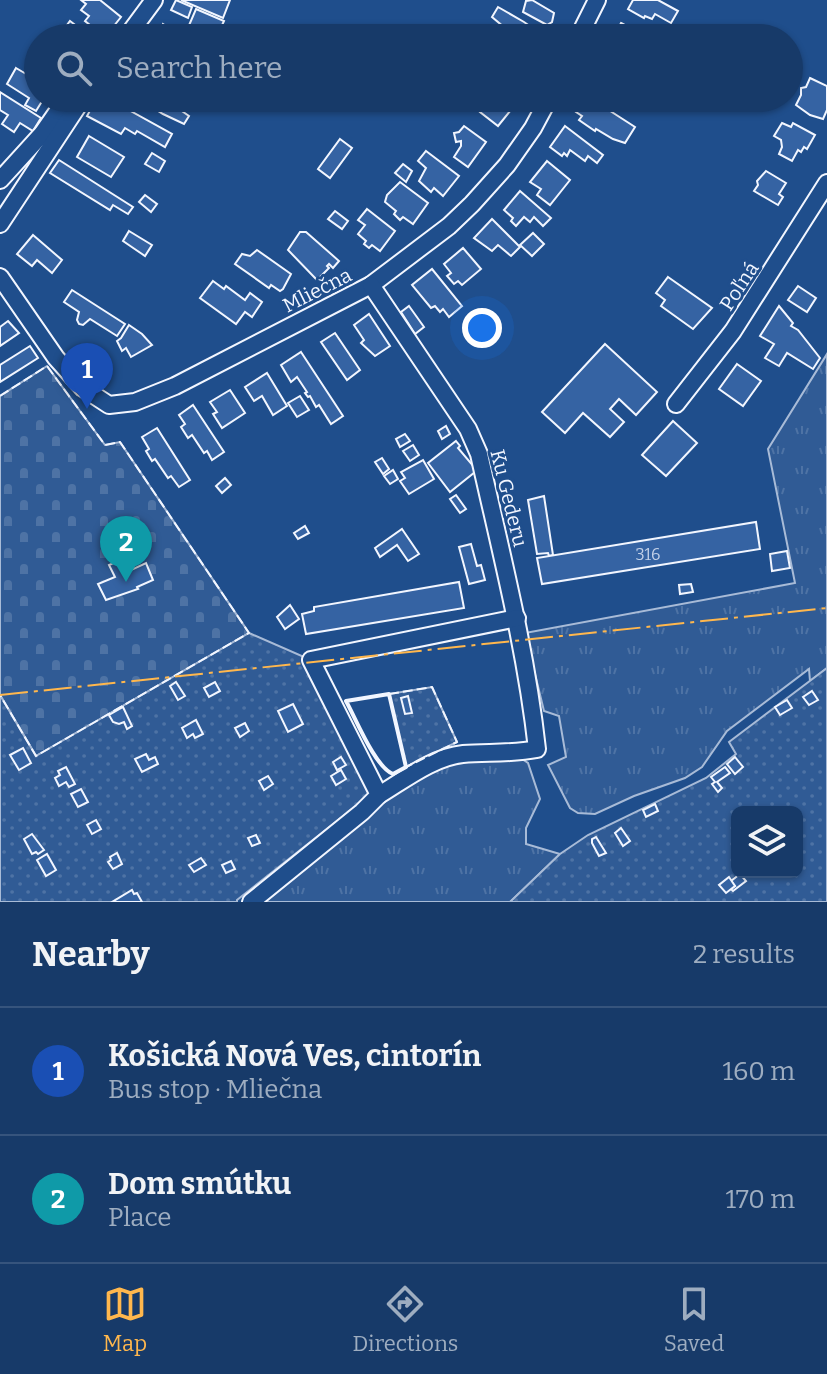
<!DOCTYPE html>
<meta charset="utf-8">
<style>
body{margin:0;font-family:Bitter,serif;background:#20416f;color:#f1f3f6}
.controls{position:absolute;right:24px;bottom:24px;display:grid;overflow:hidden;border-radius:12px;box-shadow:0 2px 6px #0004}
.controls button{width:72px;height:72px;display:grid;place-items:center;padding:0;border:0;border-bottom:2px solid #36547d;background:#173a69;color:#f1f3f6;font:40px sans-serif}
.you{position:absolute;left:482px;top:328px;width:28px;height:28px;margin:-20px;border:6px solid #fff;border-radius:50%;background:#1a73e8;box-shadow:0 0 0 12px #1a73e833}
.badge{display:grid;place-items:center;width:52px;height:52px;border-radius:50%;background:#ffb74d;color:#fff;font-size:26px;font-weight:700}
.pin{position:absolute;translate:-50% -66px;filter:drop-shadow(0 2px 4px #0008)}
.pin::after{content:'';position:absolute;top:42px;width:28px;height:24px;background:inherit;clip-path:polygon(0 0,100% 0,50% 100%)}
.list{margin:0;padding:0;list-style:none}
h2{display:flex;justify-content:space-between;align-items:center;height:104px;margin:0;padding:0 32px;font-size:34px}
h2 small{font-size:26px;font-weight:400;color:#9eadc0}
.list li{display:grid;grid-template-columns:52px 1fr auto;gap:24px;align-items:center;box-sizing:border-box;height:128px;padding:0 32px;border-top:2px solid #36547d}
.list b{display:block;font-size:30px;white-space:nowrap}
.list p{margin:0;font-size:26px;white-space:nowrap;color:#9eadc0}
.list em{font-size:26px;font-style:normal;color:#9eadc0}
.icon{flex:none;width:44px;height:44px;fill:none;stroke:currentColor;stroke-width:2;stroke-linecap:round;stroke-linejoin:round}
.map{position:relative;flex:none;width:827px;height:902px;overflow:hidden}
.search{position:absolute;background:#173a69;box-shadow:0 2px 6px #0004;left:24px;right:24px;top:24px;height:88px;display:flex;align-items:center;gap:20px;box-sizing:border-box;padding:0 28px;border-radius:44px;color:#9eadc0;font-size:30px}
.sheet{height:360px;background:#173a69}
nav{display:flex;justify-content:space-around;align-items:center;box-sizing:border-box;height:112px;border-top:2px solid #36547d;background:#173a69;font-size:22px;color:#9eadc0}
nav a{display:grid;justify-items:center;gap:4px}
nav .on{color:#ffb74d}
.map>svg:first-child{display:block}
.grass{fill:url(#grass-tufts);stroke:#a8bbd7;stroke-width:2}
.cemetery{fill:url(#cemetery-stones);stroke:#a8bbd7;stroke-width:2}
.garden{fill:url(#garden-dots);stroke:#a8bbd7;stroke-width:2;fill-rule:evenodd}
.building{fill:#3563a3;stroke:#f2f6ff;stroke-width:2}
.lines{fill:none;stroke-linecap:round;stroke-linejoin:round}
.minor-casing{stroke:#f2f6ff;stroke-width:20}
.minor{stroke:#1f4e8c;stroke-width:16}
.fence{stroke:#f2f6ff;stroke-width:2;stroke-dasharray:10 4;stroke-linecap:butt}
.wall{stroke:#f2f6ff;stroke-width:4}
.power{stroke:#ffb74d;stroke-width:2;stroke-dasharray:28 6 4 6;stroke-linecap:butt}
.labels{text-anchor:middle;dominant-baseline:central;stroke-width:6;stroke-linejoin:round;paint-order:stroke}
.number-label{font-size:16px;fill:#c3d1e8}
.street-label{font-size:20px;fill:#f2f6ff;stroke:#1f4e8c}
</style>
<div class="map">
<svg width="827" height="902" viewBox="0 0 827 902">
<defs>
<pattern id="grass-tufts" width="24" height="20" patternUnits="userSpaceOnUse" patternTransform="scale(2)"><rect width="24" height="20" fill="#305b95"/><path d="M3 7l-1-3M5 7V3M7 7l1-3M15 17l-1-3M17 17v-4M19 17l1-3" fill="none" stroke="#4e73a5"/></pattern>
<pattern id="cemetery-stones" width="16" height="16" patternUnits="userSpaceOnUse" patternTransform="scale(2)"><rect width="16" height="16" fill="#305b95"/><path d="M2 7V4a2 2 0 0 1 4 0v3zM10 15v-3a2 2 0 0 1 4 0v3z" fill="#4e73a5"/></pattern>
<pattern id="garden-dots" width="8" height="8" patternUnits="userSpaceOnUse" patternTransform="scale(2)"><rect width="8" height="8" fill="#305b95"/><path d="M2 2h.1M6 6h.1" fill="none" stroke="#4e73a5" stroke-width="1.8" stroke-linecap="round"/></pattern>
</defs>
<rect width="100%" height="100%" fill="#1f4e8c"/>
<g class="grass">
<path d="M827,354v314l-17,13 -1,-12 -82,62 -25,36 -17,11 -51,18 -39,18 -17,-1 -8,-5 -22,-43 18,-8 -7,-41 -15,-5 -19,-78 270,-50 -27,-134z"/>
<path d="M519,757l9,6 12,36 -14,29v16l34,10 -50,48h-252c52,-43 125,-115 187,-138 19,-7 53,-5 74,-7z"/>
</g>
<path class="cemetery" d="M47,366l58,79 15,-3 129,191 -213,123 -36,-61v-299z"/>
<g class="garden">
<path d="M249,633l62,27 68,135 -27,14 -115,91v2h-237v-207l36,61z"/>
<path d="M827,668v234h-317l50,-48 28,-19 118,-57 30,-24 -7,-12zM737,812h60v60h-60z"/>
<path d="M432,687l25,55 -51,25 -17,-73z"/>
</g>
<g class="building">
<path d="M81,0h19l21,17 -16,20 -20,-16 4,-5 -8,-6 5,-6z"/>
<path d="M176,0l16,7 -4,11 -17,-8z"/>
<path d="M181,0h49l-7,18z"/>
<path d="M532,0l22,13 -2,9 -5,3 -24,-13 3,-11z"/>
<path d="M633,0h25l20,11 -7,12 -16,-9 -3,5 -7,-3 -1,2 -16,-9z"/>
<path d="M498,7l26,15 23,16h-30l-25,-21z"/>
<path d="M196,9l28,12 -8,17h-20l1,-4 -10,-4z"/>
<path d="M70,21l17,13 -3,4h-8l-12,-9z"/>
<path d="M621,23l28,15h-36z"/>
<path d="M163,24l23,14h-31z"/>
<path d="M16,68l22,13v17h6l-8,13 -11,-6 4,-7 -22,-14z"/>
<path d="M810,78l17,8v24l-4,9 -13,-4 -14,-10 5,-10v-7l5,-1z"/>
<path d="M0,92l41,26 -8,13 -13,-8 -6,9 -12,-8 6,-9 -8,-5z"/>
<path d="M97,98h10l65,36 -7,13 -28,-16 -2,3 -10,-6 -4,6 -34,-18z"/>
<path d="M138,98h25l26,18 -5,8 -21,-10z"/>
<path d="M491,98h15l9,7 -17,21 -18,-14z"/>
<path d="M585,98h5l45,29 -10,16 -12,-4 -17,-10 -1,2 -16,-11 3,-4 -6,-4z"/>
<path d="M782,123l9,4 2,-4 22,12 -8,14 -3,-2 -3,5 -3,-2 -6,11 -13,-7 3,-7 -1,-7 -7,-4z"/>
<path d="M464,126l22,16 -18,25 -14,-10 7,-11v-5l-5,1 -2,-9 5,-1z"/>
<path d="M565,126l38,29 -6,8 -9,-7 -3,5 -15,-11 -3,6 -3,-3 -2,3 -12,-9z"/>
<path d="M89,136l35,21 -13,20 -34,-20z"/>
<path d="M340,139l12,9 -22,30 -12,-9z"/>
<path d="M426,151l33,25 -16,20 -9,-8 -3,4 -12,-11 7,-13 -8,-7z"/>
<path d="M152,153l13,8 -6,11 -14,-8z"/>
<path d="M59,160l74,47 -5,7 -15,-9 -3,5 -60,-37z"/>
<path d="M547,161l23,19 -20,25 -13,-10 4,-6 -11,-7z"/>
<path d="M403,164l9,7 -6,11 -11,-9z"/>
<path d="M766,171l20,12 -7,11 4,3 -5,8 -24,-14 4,-6 -1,-4z"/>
<path d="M400,182l28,21 -15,21 -10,-7 -3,3 -6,-6 2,-3 -11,-9 2,-7z"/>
<path d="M520,191l31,27 -8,8 -9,-9 -4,5 -6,-5 -8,9 -5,-5 2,-3 -9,-8z"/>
<path d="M145,195l12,9 -6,8 -12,-10z"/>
<path d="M367,209l28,22 -15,20 -8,-6 -3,3 -5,-4 2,-3 -8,-7 7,-9 -7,-5z"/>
<path d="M335,211l13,10 -6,8 -14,-10z"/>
<path d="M492,219l28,28 -9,9 -13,-11 -6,6 -18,-13z"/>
<path d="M129,231l23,14 -7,11 -22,-15z"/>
<path d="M300,232h6l33,29 -6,7 -4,-4 -2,2 2,2 -12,12 -29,-30z"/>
<path d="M533,233l11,11 -12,12 -12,-11z"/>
<path d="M33,235l29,25 -10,13 -15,-13 -5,6 -15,-12z"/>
<path d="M463,248l18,21 -19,16 -4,-4 -4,3 -7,-8 4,-3 -7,-9z"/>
<path d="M257,250l34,24 -8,15 -3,2 -9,-6 -2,3 -34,-24 7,-10 8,2z"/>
<path d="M432,269l30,37 -13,11 -6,-8 -3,3 -5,-6 -4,2 -19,-23z"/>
<path d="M668,277l44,31 -19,21 -32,-23 4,-6 -9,-7z"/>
<path d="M213,281l11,8 2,-3 19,14 5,-7 12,9 -10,15 -7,-5 -9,12 -36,-26z"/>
<path d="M798,286l18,12 -9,14 -19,-12z"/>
<path d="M72,290l53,34 -8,12 -27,-17 -7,6 -4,-1 -2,-4 2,-8 -15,-10z"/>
<path d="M409,306l15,21 -9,7 -14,-22z"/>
<path d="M779,306l14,17 -2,3 7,4 22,28 -7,11 -26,-16 -8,13 -14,-8 9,-14 -14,-8z"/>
<path d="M369,314l21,32 -15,10 -14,-13 3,-3 -10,-15z"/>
<path d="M8,321l11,12 -19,13v-19z"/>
<path d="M129,325l13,9 10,11 -21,12 -5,-9 -4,3 -5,-10 4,-3z"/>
<path d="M335,333l25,37 -13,10 -26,-38z"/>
<path d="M605,344l52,48 -21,23 -17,-16 -9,10 14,13 -14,15 -27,-24 -18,20 -23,-21z"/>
<path d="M30,346l8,12 -38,24v-17z"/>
<path d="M301,352l42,64 -12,8 -12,-19 -3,2 -6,-11 -2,1 -3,-4 2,-1 -10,-15 -6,5 -10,-17z"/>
<path d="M737,364l24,17 -18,25 -24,-17z"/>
<path d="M267,373l20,33 -14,9 -11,-19 -8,5 -9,-14z"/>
<path d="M230,390l15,23 -23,15 -9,-14 4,-2 -7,-10z"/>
<path d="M300,396l9,14 -12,7 -9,-14z"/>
<path d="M193,405l31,47 -12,8 -5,-9 -3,2 -12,-18 -4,3 -7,-11 4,-3 -6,-9z"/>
<path d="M673,421l24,22 -31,33 -24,-21z"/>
<path d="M446,426l4,8 -8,5 -4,-8z"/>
<path d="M157,428l33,52 -11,7 -8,-11 -3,2 -13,-19 -3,2 -6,-10 3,-2 -7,-12z"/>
<path d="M405,434l5,7 -10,6 -4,-8z"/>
<path d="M456,441l4,5 -2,2 17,20v4l-25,20 -22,-29z"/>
<path d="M413,445l6,10 -9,6 -7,-10z"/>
<path d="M382,458l7,11 -6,5 -8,-12z"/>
<path d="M423,460l11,19 -25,15 -9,-13 5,-3 -4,-6z"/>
<path d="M393,470l5,9 -8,5 -6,-8z"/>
<path d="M225,478l6,7 -9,8 -6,-7z"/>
<path d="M456,495l10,14 -6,4 -10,-14z"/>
<path d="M544,496l9,59 -4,1 -1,-3 -11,1 -9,-54z"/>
<path d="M756,522l4,27 -218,35 -5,-26z"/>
<path d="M305,526l4,7 -11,6 -4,-6z"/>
<path d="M402,529l17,25 -11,7 -11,-16 -17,12 -5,-9z"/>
<path d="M471,544l6,22 4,-1 4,15 -16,4 -10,-37z"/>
<path d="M787,551l3,17 -18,3 -2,-17z"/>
<path d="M123,559l6,12 17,-8 7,17 -16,7 1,2 -32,11 -8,-16 17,-7 -6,-12z"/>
<path d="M459,582l5,26 -158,26 -4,-20 12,-3v-4z"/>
<path d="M691,584l2,8 -13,2 -1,-9z"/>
<path d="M290,605l9,14 -14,10 -8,-12z"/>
<path d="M176,682l9,14 -7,4 -8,-14z"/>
<path d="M215,682l5,9 -11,6 -5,-9z"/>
<path d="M812,691l6,9 -9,5 -6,-8z"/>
<path d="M408,696l4,17 -7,1 -4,-16z"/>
<path d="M787,700l5,8 -12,7 -5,-8z"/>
<path d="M293,704l10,20 -15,8 -10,-21z"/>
<path d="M123,707l9,19 -5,3 -3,-7 -5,2 -6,-2 -4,-7z"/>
<path d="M196,720l7,14 -8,4 -2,-4 -6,4 -5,-10z"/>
<path d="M245,723l4,8 -9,6 -5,-9z"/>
<path d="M23,748l8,15 -12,7 -9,-15z"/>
<path d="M146,754l3,6 6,-3 3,7 -16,8 -7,-13z"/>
<path d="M341,757l5,8 -9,5 -4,-8z"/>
<path d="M735,757l8,10 -8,7 -8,-10z"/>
<path d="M66,767l9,17 -6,3 -3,-5 -7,4 -4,-8 5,-3 -2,-4z"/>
<path d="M725,767l5,6 -13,9 5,6 -4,4 -6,-8 3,-2 -4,-5z"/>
<path d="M341,770l5,9 -10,6 -5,-9z"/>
<path d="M268,776l5,8 -9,6 -5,-9z"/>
<path d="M81,789l7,13 -10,5 -7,-13z"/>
<path d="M655,804l3,7 -12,6 -3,-7z"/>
<path d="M96,820l5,9 -9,5 -5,-9z"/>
<path d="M621,828l9,13 -7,5 -8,-13z"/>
<path d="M32,834l12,16 -6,4 -2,-2 -4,2 -8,-15z"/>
<path d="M256,835l4,8 -8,3 -4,-8z"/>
<path d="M596,837l10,16 -7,3 -7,-13v-4z"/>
<path d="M117,853l5,11 -9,5 -5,-7 3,-2 -1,-3z"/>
<path d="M47,854l9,16 -10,6 -9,-16z"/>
<path d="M201,858l5,7 -12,7 -5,-7z"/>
<path d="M231,861l4,8 -9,4 -4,-8z"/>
<path d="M740,874l6,7 -13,10 -2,-2 4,-3 -4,-5z"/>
<path d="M729,877l6,9 -9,7 -7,-8z"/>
<path d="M132,890l2,4 3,-1 5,9h-30z"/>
</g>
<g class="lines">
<g class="minor-casing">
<g id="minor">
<path d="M126,38l28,-38"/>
<path d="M578,38l19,-38"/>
<path d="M0,180l42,-46 25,-36"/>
<path d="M0,224l83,-126"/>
<path d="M0,277l56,81 27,30 26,17 26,-3 40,-16 196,-101 78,-59 23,-22 35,-39 26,-37 16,-30"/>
<path d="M371,285l97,144 11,25c22,99 47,195 58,295 -26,5 -49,3 -74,5 -30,3 -59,26 -84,41"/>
<path d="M676,404l57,-73 94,-148"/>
<path d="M251,902l111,-90 17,-17 -68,-135 206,-42"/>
</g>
</g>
<use href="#minor" class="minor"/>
<g class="fence">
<path d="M0,396l47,-30 58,79 15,-3 129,191 -213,123 -36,-61"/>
<path d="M389,694l43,-7 25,55 -51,25"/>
</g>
<path class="wall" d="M389,694l17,73 -13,7c-18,-7 -37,-55 -47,-73z"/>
<path class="power" d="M0,695l827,-87"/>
</g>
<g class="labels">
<g class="number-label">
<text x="648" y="554">316</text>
</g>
<g class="street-label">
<text transform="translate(739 286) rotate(-57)">Poľná</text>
<text transform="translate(317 290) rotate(-27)">Mliečna</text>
<text transform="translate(509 498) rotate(76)">Ku Gederu</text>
</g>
</g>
</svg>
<div class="controls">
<button><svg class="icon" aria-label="layers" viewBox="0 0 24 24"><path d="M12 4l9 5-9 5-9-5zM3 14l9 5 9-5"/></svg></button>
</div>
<div class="you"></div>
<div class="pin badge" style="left:87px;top:409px;background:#1a4fb4">1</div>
<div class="pin badge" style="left:126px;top:582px;background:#0f9aa8">2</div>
<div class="search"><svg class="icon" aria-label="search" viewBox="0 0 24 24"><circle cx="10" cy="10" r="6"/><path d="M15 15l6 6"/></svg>Search here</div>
</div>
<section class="sheet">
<h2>Nearby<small>2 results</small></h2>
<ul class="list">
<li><span class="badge" style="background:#1a4fb4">1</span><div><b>Košická Nová Ves, cintorín</b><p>Bus stop · Mliečna</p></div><em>160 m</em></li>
<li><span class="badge" style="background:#0f9aa8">2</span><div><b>Dom smútku</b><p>Place</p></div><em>170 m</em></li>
</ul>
</section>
<nav>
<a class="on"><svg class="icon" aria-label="map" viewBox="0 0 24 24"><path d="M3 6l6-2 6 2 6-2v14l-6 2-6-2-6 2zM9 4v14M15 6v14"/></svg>Map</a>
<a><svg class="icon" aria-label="directions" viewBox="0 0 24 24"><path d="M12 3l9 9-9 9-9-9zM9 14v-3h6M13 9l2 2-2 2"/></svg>Directions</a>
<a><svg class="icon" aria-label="saved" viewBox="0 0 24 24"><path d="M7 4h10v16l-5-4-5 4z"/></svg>Saved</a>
</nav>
